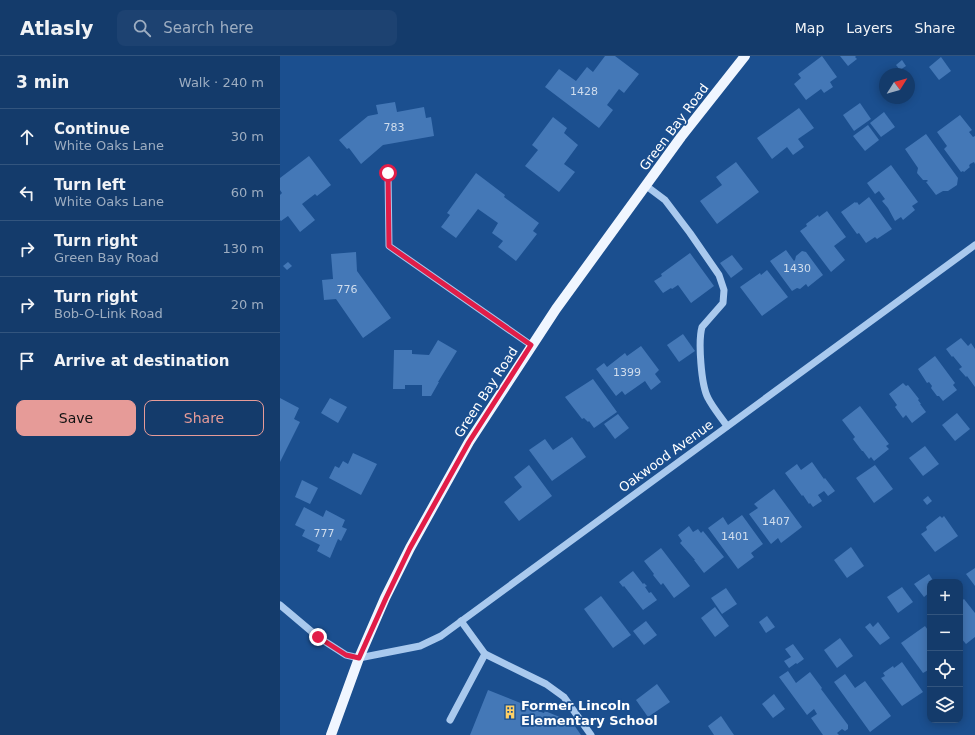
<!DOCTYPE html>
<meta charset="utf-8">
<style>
body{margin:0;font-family:"DejaVu Sans",sans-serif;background:#1d4271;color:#f1f3f6}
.controls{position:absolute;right:12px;bottom:12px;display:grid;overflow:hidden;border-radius:8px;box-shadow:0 2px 10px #0003}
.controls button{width:36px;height:36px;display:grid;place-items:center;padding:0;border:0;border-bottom:1px solid #33557e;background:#143b6b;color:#f1f3f6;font:20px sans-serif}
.compass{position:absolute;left:599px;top:12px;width:36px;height:36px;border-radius:50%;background:#143b6b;box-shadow:0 2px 10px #0003;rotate:53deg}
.stop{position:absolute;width:12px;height:12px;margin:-9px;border:3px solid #e11d48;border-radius:50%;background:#fff}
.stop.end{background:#e11d48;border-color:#fff;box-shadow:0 1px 4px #0008}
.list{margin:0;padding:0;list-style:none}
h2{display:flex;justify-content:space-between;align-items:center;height:52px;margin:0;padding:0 16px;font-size:17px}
h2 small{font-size:13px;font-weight:400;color:#9dadc1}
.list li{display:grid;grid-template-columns:26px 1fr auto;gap:12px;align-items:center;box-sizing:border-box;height:56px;padding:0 16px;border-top:1px solid #33557e}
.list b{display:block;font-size:15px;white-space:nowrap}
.list p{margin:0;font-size:13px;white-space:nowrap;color:#9dadc1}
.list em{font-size:13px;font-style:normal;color:#9dadc1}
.actions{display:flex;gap:8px;padding:12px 16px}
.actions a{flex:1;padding:9px 0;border:1px solid #e69b98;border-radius:8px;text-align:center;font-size:14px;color:#e69b98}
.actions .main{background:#e69b98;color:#111}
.icon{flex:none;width:22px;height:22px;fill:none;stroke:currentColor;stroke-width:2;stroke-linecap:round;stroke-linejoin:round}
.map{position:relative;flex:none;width:695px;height:679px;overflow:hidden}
header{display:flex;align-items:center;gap:24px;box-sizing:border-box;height:56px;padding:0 20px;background:#143b6b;border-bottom:1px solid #33557e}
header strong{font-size:19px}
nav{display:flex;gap:22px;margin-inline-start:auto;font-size:14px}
.search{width:280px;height:36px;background:#1d4271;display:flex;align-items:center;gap:10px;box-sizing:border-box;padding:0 14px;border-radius:8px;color:#9dadc1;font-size:15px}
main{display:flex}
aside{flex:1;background:#143b6b}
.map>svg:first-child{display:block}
.building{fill:#4478b7}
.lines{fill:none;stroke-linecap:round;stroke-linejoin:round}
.minor{stroke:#a9c9ee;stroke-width:7}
.major{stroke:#f0f6ff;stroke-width:10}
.route{stroke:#e11d48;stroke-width:5}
.labels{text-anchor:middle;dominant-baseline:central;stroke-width:3.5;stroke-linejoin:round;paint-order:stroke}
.number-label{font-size:11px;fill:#d0dded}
.street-label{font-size:13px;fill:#fff;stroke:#1b4f8f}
.poi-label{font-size:13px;font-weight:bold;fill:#fff;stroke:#1b4f8f;text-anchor:start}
</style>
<header>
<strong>Atlasly</strong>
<div class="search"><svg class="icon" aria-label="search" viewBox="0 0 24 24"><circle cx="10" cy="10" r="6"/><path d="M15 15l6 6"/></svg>Search here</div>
<nav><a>Map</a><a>Layers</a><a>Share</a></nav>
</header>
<main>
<aside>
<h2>3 min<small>Walk · 240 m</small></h2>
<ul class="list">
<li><svg class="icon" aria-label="ahead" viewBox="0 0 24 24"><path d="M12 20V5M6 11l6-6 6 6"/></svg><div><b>Continue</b><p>White Oaks Lane</p></div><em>30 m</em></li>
<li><svg class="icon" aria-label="left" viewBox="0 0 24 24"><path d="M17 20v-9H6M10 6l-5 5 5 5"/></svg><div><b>Turn left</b><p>White Oaks Lane</p></div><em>60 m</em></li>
<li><svg class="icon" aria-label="right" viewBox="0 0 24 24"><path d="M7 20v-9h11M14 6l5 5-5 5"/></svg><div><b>Turn right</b><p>Green Bay Road</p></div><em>130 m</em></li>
<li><svg class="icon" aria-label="right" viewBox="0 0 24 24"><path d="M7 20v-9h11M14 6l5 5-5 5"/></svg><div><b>Turn right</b><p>Bob-O-Link Road</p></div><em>20 m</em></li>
<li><svg class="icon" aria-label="arrive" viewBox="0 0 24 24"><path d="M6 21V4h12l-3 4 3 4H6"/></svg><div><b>Arrive at destination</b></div></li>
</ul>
<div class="actions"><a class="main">Save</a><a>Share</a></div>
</aside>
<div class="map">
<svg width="695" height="679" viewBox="0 0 695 679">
<rect width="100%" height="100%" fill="#1b4f8f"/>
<g class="building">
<path d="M325,0h10l24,18 -15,19 -5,-4 -12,16 6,5 -14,18 -54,-41 14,-18 17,12 11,-14 6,5z"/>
<path d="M542,0l15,21 -7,5 3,5 -9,6 -3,-4 -15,11 -12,-16 7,-6 -3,-4z"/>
<path d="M560,0h16l-1,1 2,2 -9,7z"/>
<path d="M661,1l10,14 -12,9 -10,-13z"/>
<path d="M622,4l4,6 -6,4 -4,-5z"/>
<path d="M115,46l2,10 27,-5 2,11 5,-1 3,19 -51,9 -22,19 -12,-16 -2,1 -8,-9 29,-24 10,-2 -2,-9z"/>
<path d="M580,47l11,16 -17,12 -11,-16z"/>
<path d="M519,52l15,20 -16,11 6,8 -11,8 -6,-8 -15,12 -15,-21z"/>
<path d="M604,56l11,15 -14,10 -11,-14z"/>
<path d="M680,59l12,15 -3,2 4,5 2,-1v28l-1,-2 -4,2 -1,2 1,1 -6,5 -1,-1 -2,1 -17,-23 3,-3 -10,-14z"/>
<path d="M273,61l14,11 -3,5 14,12 -14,19 11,8 -16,20 -34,-26 13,-16 -6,-5z"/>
<path d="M588,69l11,15 -14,11 -12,-15z"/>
<path d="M646,78l32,44 -1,7 -9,6h-5l-7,4 -10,-13 2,-1 -1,-1h-4l-6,-7 1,-5 -13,-19z"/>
<path d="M29,100l22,29 -14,11 -2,-2 -13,10 13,16 -15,12 -12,-16 -7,5 -1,-1v-25l2,-2 -2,-3v-12z"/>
<path d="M456,106l23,30 -42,32 -17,-23 22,-16 -6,-8z"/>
<path d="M611,109l27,37 -6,4 3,4 -12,10 -2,-3 -6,4 -7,-13 -6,-7 3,-2 -6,-8 -4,3 -8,-11z"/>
<path d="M196,117l29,22 -1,2 35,26 -6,8 4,3 -21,27 -18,-14 5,-6 -11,-8 6,-10 -20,-14 -22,29 -15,-11 9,-12 -3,-2z"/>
<path d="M589,141l23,32 -15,10 -2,-2 -9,6 -7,-10 -2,1 -16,-22 14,-10 1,1 1,-1 2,3z"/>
<path d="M547,155l19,26 -12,9 11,14 -14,12 -31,-41 7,-5 -1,-2 12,-9 1,2z"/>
<path d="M506,194l8,11 1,-1 1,-4 6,-5 4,1 17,23 -15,12 -2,-3 -6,5 -3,-1 -5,3 -22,-30z"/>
<path d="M76,196l1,19 34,47 -28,20 -27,-39 -12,1 -2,-20 11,-1 -2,-25z"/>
<path d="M410,197l24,33 -23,17 -13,-18 -6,4 -1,-1 -8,5 -9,-12 8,-5 -1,-2z"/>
<path d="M452,199l11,14 -12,9 -11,-15z"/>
<path d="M8,206l4,4 -5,4 -4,-4z"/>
<path d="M487,214l21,27 -26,19 -22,-29 20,-14 1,2z"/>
<path d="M403,278l12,17 -16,11 -12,-17z"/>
<path d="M681,282l7,8 3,-3 4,6v38l-8,-11 -1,1 -7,-8 3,-2 -9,-11 -1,1 -6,-8z"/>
<path d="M158,284l19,11 -19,31h1l-8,14h-9v-11h-17v4h-12l1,-39h18v4l17,1z"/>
<path d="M361,290l18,24 -4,4 6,8 -10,8 -6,-9 -20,14 -3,-4 -6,5 -20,-27 8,-6 3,4 18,-14 2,3z"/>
<path d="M655,300l20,27 -2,2 4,5 -14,11 -4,-5h-2l-6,-8 1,-2 -3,-4 -2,1 -9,-14z"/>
<path d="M313,323l24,33 -23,16 -5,-7 -1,1 -4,-4 -2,1 -17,-22z"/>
<path d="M623,327l3,3 2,-1 11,14 -1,1 3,4h-1l6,8 -14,11 -6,-8 -3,3 -8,-11 2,-2 -8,-11z"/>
<path d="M0,342l19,10 -5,11 6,3 -20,40z"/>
<path d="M50,342l17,9 -9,16 -17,-10z"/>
<path d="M580,350l29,38 -3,2 3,3 -15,12 -3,-4 -2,2 -6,-8h-1l-9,-12 2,-2 -13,-17z"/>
<path d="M677,357l13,16 -15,12 -13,-16z"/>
<path d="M338,358l11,14 -14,11 -11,-15z"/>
<path d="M292,381l14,20 -34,24 -23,-31 16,-11 8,11z"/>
<path d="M645,390l14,18 -16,12 -14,-18z"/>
<path d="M73,397l24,11 -16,31 -32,-17 6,-12 4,2 4,-7 5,3z"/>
<path d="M532,406l12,17 1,-1 10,13 -7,5 -4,-5 -6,4 4,6 -9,6 -3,-4 -1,1 -6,-9 -1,1 -17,-23 12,-9 4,6z"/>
<path d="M249,409l23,31 -33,25 -15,-19 18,-15 -8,-10z"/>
<path d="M595,409l18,24 -19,14 -18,-25z"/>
<path d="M22,424l16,8 -8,16 -15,-7z"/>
<path d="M494,433l28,38 -21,16 -3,-5 -7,6 -22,-30 9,-6 -4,-4z"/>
<path d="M648,440l4,5 -5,4 -4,-5z"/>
<path d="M24,451l19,10 3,-7 19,10 -3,7 5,2 -6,12 -3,-2 -8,19 -13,-7 3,-6 -18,-9 3,-6 -10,-5z"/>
<path d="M462,459l21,29 -12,9 3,4 -16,12 -30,-41 15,-11 5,8z"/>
<path d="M660,460l2,2 2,-2 14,20 -23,16 -14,-18 6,-4 -1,-3z"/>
<path d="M409,470l4,6 5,-3 3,4 2,-2 21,26 -20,16 -10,-13h1l-15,-17 2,-2 -4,-6z"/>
<path d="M571,491l13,19 -17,12 -13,-18z"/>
<path d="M381,492l29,38 -16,12 -11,-15 -2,2 -8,-10 1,-1 -10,-13z"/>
<path d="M695,512v18l-9,-12z"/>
<path d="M353,515l10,13 1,-1 3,3 -2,1 4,6 2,-1 6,8 -14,10 -19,-24 -1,1 -4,-5z"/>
<path d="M649,518l5,8h-4v10l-6,5 -10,-13z"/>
<path d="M622,531l11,15 -15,11 -11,-16z"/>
<path d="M446,532l11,16 -15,10 -11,-16z"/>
<path d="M321,540l30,39 -18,13 -29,-39z"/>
<path d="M684,543l11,14v24l-9,7 -6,-7v-35z"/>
<path d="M435,551l14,19 -14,11 -14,-19z"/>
<path d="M487,560l8,11 -9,6 -7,-11z"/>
<path d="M366,565l11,14 -13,10 -11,-14z"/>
<path d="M598,566l12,16 -10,7 -15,-18 5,-4 3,4z"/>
<path d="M645,570l5,7v36l-7,4 -22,-30z"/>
<path d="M560,582l13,18 -16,12 -13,-18z"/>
<path d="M513,588l11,15 -7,5 -1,-1 -7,5 -5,-7 7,-4 -6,-8z"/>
<path d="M622,606l21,30 -21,14 -21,-28 4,-2 -2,-3 10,-7 1,2z"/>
<path d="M508,615l8,12 14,-11 12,16 -1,1 27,36v4l-3,2 -3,-2 -5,4 2,2h-16l-12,-17 6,-4 -3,-5 -7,6 -28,-38z"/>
<path d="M565,618l10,14 10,-7 26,35 -21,16 -36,-50z"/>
<path d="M377,628l13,18 -22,15 -12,-17z"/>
<path d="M208,634l40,16 -1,1 17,6 1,-2 27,11 9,13h-111z"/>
<path d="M494,638l11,15 -12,9 -11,-14z"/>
<path d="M441,660l13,19h-20l-6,-9z"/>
</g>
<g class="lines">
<g class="minor">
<path d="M108,117l1,73 142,99"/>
<path d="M365,129l20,15 25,33 29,42 5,15 -1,13 -21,24c-4,14 -1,58 6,71 5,10 13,19 19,28"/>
<path d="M0,549l38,32 28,18 13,3 61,-12 21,-10 534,-391"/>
<path d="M181,565l24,33 61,30 18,13 27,38"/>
<path d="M170,664l35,-66"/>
</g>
<path class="major" d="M51,679l28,-77 26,-60 25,-50 59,-106 87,-133 125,-172 64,-81"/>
</g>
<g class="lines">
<path class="route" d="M38,581l28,18 13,3 27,-60 24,-50 59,-106 62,-97 -142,-99 -1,-73"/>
</g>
<defs>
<g id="building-bare" transform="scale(1.08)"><path d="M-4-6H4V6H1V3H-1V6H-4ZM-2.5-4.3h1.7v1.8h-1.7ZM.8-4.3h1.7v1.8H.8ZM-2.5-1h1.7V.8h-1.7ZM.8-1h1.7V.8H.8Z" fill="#ffd166" stroke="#1b4f8f" stroke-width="2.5" paint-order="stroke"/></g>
</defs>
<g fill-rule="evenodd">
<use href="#building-bare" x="230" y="656"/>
</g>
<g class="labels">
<g class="number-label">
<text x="304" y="35">1428</text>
<text x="114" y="71">783</text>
<text x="517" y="212">1430</text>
<text x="67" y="233">776</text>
<text x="347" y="316">1399</text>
<text x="496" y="465">1407</text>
<text x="44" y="477">777</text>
<text x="455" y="480">1401</text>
</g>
<g class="street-label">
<text transform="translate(394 71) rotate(-53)">Green Bay Road</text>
<text transform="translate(206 336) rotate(-57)">Green Bay Road</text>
<text transform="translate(386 400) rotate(-36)">Oakwood Avenue</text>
</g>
<g class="poi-label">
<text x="241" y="649">Former Lincoln<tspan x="241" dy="15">Elementary School</tspan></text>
</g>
</g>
</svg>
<div class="controls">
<button>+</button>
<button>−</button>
<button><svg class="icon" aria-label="locate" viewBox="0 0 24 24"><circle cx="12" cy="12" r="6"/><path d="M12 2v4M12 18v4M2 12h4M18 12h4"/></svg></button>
<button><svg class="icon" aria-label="layers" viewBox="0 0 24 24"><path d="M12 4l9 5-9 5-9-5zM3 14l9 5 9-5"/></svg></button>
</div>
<svg class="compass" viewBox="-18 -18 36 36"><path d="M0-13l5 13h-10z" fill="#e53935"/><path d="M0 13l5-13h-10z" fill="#9dadc1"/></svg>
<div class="stop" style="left:108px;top:117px"></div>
<div class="stop end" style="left:38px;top:581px"></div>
</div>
</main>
